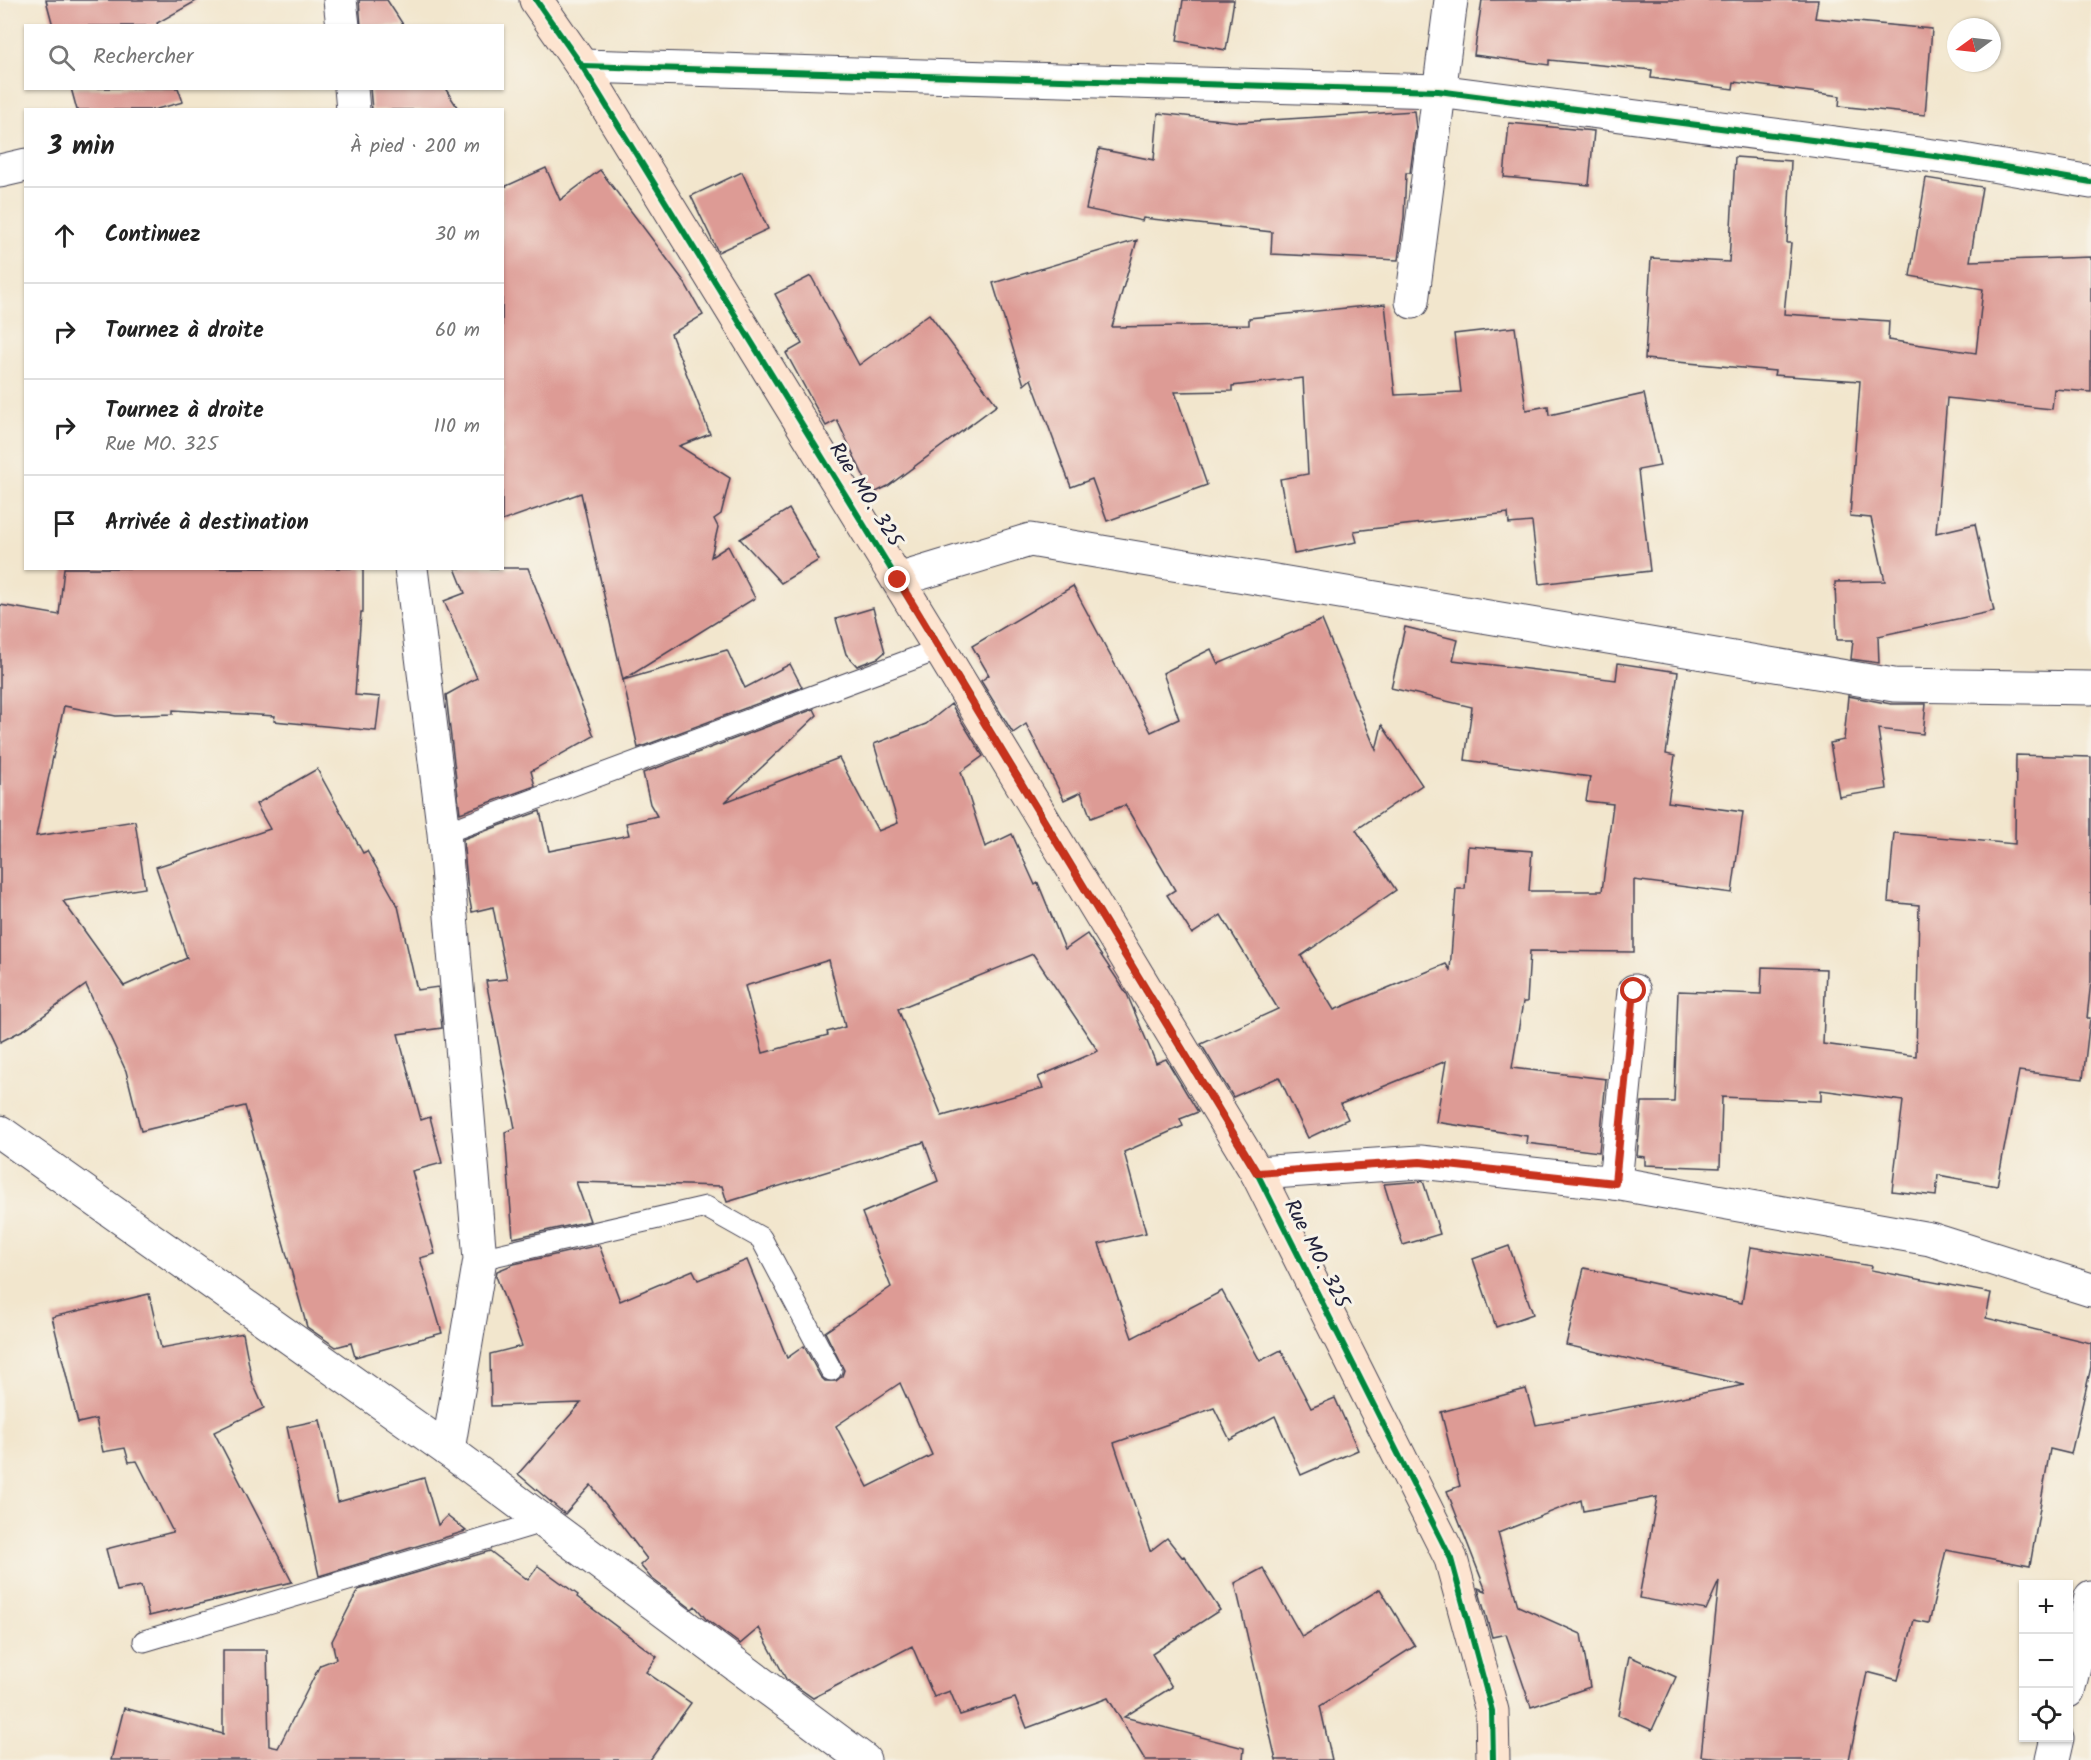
<!DOCTYPE html>
<html lang="fr">
<meta charset="utf-8">
<style>
body{margin:0;font-family:Kalam,sans-serif;background:#f6f6f6;color:#222}
.controls{position:absolute;right:18px;bottom:18px;display:grid;overflow:hidden;border-radius:0px;box-shadow:0 2px 4px #0004}
.controls button{width:54px;height:54px;display:grid;place-items:center;padding:0;border:0;border-bottom:2px solid #e0e0e0;background:#fff;color:#222;font:30px sans-serif}
.compass{position:absolute;left:1947px;top:18px;width:54px;height:54px;border-radius:50%;background:#fff;box-shadow:0 2px 4px #0004;rotate:255deg}
.stop{position:absolute;width:18px;height:18px;margin:-14px;border:4px solid #c8321e;border-radius:50%;background:#fff}
.stop.end{background:#c8321e;border-color:#fff;box-shadow:0 2px 6px #0008}
.list{margin:0;padding:0;list-style:none}
h2{display:flex;justify-content:space-between;align-items:center;height:78px;margin:0;padding:0 24px;font-size:26px}
h2 small{font-size:20px;font-weight:400;color:#767676}
.list li{display:grid;grid-template-columns:39px 1fr auto;gap:18px;align-items:center;box-sizing:border-box;height:96px;padding:0 24px;border-top:2px solid #e0e0e0}
.list b{display:block;font-size:22px;white-space:nowrap}
.list p{margin:0;font-size:20px;white-space:nowrap;color:#767676}
.list em{font-size:20px;font-style:normal;color:#767676}
.icon{flex:none;width:33px;height:33px;fill:none;stroke:currentColor;stroke-width:2;stroke-linecap:round;stroke-linejoin:round}
.map{position:relative;flex:none;width:2091px;height:1760px;overflow:hidden}
.search{position:absolute;background:#fff;box-shadow:0 2px 4px #0004;left:24px;top:24px;width:480px;height:66px;display:flex;align-items:center;gap:15px;box-sizing:border-box;padding:0 21px;border-radius:0px;color:#767676;font-size:22px}
.panel{position:absolute;background:#fff;box-shadow:0 2px 4px #0004;left:24px;top:108px;width:480px;height:462px;border-radius:0px}
.map>svg:first-child{display:block}
.building{fill:#dd9b95;fill-rule:evenodd}
.lines{fill:none;stroke-linecap:round;stroke-linejoin:round}
.lane-casing{stroke:#413f51;stroke-width:23}
.street-casing{stroke:#413f51;stroke-width:35}
.secondary-casing{stroke:#413f51;stroke-width:35}
.lane{stroke:#fff;stroke-width:21}
.street{stroke:#fff;stroke-width:33}
.secondary{stroke:#fde4d0;stroke-width:33}
.cycleway-casing{stroke:#f7f3e8;stroke-width:10}
.cycleway{stroke:#00873e;stroke-width:6}
.route{stroke:#c8321e;stroke-width:8}
.labels{text-anchor:middle;dominant-baseline:central;stroke-width:6;stroke-linejoin:round;paint-order:stroke}
.street-label{font-size:21px;fill:#22223b;stroke:#f7f3e8}
</style>
<div class="map">
<svg width="2091" height="1760" viewBox="0 0 2091 1760">
<rect width="100%" height="100%" fill="#f7f3e8"/>
<filter id="ink" filterUnits="userSpaceOnUse"><feTurbulence type="fractalNoise" baseFrequency=".0167" numOctaves="2"/><feDisplacementMap in="SourceGraphic" scale="12" xChannelSelector="R" yChannelSelector="G"/><feConvolveMatrix kernelMatrix="1 2 1 2 8 2 1 2 1" color-interpolation-filters="sRGB"/></filter>
<filter id="wash" filterUnits="userSpaceOnUse"><feTurbulence type="fractalNoise" baseFrequency=".008" numOctaves="4" result="noise"/><feDisplacementMap in="SourceGraphic" scale="24" xChannelSelector="R" yChannelSelector="G"/><feGaussianBlur stdDeviation="1.35" result="paint"/><feColorMatrix in="noise" values="0 0 0 0 0 0 0 0 0 0 0 0 0 0 0 0 0 1.4 0 .05"/><feComposite in="paint" operator="in"/></filter>
<g filter="url(#wash)">
<rect width="100%" height="100%" fill="#f2e6cd"/>
<g id="blocks">
<g class="building">
<path d="M46,0h152l-41,23 1,3h-105z"/>
<path d="M359,0h28l17,26h-43z"/>
<path d="M1183,0h51l-8,50 -49,-9z"/>
<path d="M1482,0h336l-3,18 117,11 -7,86 -86,-9 1,-10 -106,-14 -1,7 -82,-11 1,-8 -103,-10v5l-75,-10z"/>
<path d="M71,88h107l5,14 -30,8h-76z"/>
<path d="M370,88h75l14,22h-87z"/>
<path d="M1414,111l2,17 -6,45h-4l-2,44 -6,43 -127,-6 1,-22 -129,-14 -1,3 -56,-12 13,-60 55,11 4,-47 82,9z"/>
<path d="M1509,123l85,8 -5,54 -85,-8z"/>
<path d="M1735,157l56,4 -4,82h4l-7,71 105,7 -1,19 88,13 7,-64 -73,-13 16,-98 56,9 -12,74 121,-4v135l-37,-3 -2,20 -105,-11 -11,135 39,-9 19,87 -116,25 1,27 -28,-4 2,-19h-16l-2,-58 50,-1 -14,-63 -21,-2 10,-135 -86,-6 1,-4 -130,-12 6,-101 78,4z"/>
<path d="M546,168l14,32 40,-30 83,110 20,35 -32,19 39,100 -31,12 51,32 -9,36 -7,5 4,8 -7,30 17,-11 27,52 -132,82 -42,-187 -79,28v-333z"/>
<path d="M742,172l26,57 -50,23 -27,-56z"/>
<path d="M1137,240l-25,87 137,-2v-7l136,-14 10,91 66,-3 -7,-58 61,-7 11,83 22,-4 1,9 95,-21 16,72 -22,4 12,101 -111,13 -7,-62 -23,2 -1,-11 -154,18 3,11 -63,12 -14,-75 28,-5 -5,-96 -71,8v5l-57,1 32,93 -100,36 -15,-42 -21,8 -40,-108 -7,6 -31,-102z"/>
<path d="M811,276l48,89 70,-51 68,91 -109,81 -16,8 -35,-74 -11,6 -40,-73 16,-9 -27,-50z"/>
<path d="M789,509l30,51 -38,23 -41,-44z"/>
<path d="M64,568h299v44h-2l-6,83 25,2 -4,34 -102,-10 1,-5 -102,-6v4l-57,2 -52,-10 -28,130 99,-15 10,67 -82,13 61,85 63,-28 -31,-91 114,-38 -14,-25 61,-35 46,84 4,-2 31,55 19,84 21,-3 4,41 -44,6 23,86 9,-3 12,46 -30,8 23,83 -15,4 22,75 -87,24 -4,-14 -15,4 -29,-20 -62,-221 -104,25 -15,-60 -40,-86 -61,44 -25,13v-437l59,10z"/>
<path d="M455,568h73l66,168 -63,35 4,15 -75,27 -14,-118 31,-17 -33,-77 21,-8z"/>
<path d="M1073,586l78,146 28,-13 -16,-46 48,-24 7,15 104,-44 54,130 6,-25 40,60 -66,45 40,60 -95,66 33,54 112,-46 4,6 6,-81h9l3,-43 64,5 -3,40h73l11,-87 -27,-3 4,-24 -125,-17 7,-53 -81,-19 14,-61 53,13 -5,20 163,20 2,-17 60,9 -12,82 9,2 -7,46 75,10 -11,81 -98,-13v72l-104,-1 -3,51h-4l-11,66 94,11 -7,73 -73,-9 1,-7 -91,-14 10,-61 -105,43 7,15 -40,19 -29,-61 -46,20 -32,-53 77,-35 -57,-94 -29,19 -25,-39 8,-5 -50,-85 -34,13 -10,-26 -17,8 -38,-76 -13,9 -32,-52 8,-6 -17,-29z"/>
<path d="M873,608l12,44 -7,6 -21,8 -11,-12 -10,-35z"/>
<path d="M727,650l18,38 45,-24 12,23 -164,61 -15,-68z"/>
<path d="M1848,696l43,8h35l-3,30 -45,-5 9,60 -48,8 -9,-54 14,-3z"/>
<path d="M951,704l32,52 -22,16 24,75 27,-13 23,51 3,-2 27,66 22,-15 40,60 29,69 10,-4 32,53 -18,7 3,7 -59,26 22,81 -47,11 33,94 90,-47 38,70 21,-11 30,58 24,-10 23,52 -57,25 -26,-59 -45,24 -16,-32 -100,35 36,108 17,-13 15,19 2,-1 36,54 -68,44 20,33 -48,30 120,31 -1,12h-98l-37,-62 -81,30 -12,-30 -55,17 -10,-24 -16,6 -22,-51 -99,52 -27,-19 -27,-51 -19,16 -34,-25 -11,-13 -3,3 -41,-31 -11,-13 7,-6 -56,-74 -26,29 -47,-40 63,-71 -90,3 -1,-52 32,-8 -26,-70 1,-5 17,-7 85,-19 21,56 73,-31 5,10 49,-20 40,98 17,-12 16,30 5,5h11l6,-5 2,-6 -19,-38 66,-45 -29,-74 76,-32 -14,-39 -197,60 -5,-16 -146,-4 14,39 -77,17 -8,-106 10,-4 -29,-147 21,-2 -14,-72 -21,5 -4,-21 -5,-52 77,-28 9,40 80,-16 -3,-12 31,-7 -7,-12 -7,-31 171,-64 3,6 -92,87 114,-44 39,73 20,-8 -24,-79 52,-20zM1033,954l65,97 -60,26 5,11 -101,28 -44,-107zM829,960l16,67 -18,5 1,3 -65,18 -18,-67zM900,1383l32,72 -64,32 -32,-61z"/>
<path d="M2016,755l75,2v224l-4,37h3l-7,61 -64,-8 -22,115 -59,-11 -2,21 -44,-5 11,-90 -82,-11v11l-99,-4 -2,71 -75,-3v-8l-8,-1 5,-54h32l4,-111 83,3 1,-27 64,2 -3,75 93,12 3,-151 -31,-3 6,-69 121,11z"/>
<path d="M1423,1181l17,53 -37,11 -19,-61z"/>
<path d="M1509,1246l24,68 -37,13 -23,-68z"/>
<path d="M1751,1247l121,19 -1,4 120,23 -5,25 105,25v24l-20,87 -21,-5 -20,117 -84,-16 -17,73 -15,-3 -16,60 -31,-8 -18,88h-107l-41,-4 18,-175 -13,29 -67,-12 18,-101 -74,14 -2,-11 -83,33 20,73 63,28 9,53 -59,20 -25,-73 -14,3 -14,-49 8,3 -39,-100 13,-5 -19,-74 85,-23 10,36 209,-40 -179,-40 18,-77 158,35z"/>
<path d="M149,1294l12,54 82,-15 9,48 12,27 -50,24 78,150 -143,34 -8,-30 -24,5 -11,-42 67,-17 -36,-71 -8,1 -4,-14 -22,4 -7,-33 -18,4 -26,-106z"/>
<path d="M320,1420l18,82 86,-24 14,47 9,-9 19,15 -147,45 -32,-149z"/>
<path d="M490,1551l38,29 10,-14 40,29 -1,2 80,60 -11,15 45,31 -41,57h-539l13,-52 99,26v-84h44l2,96 9,2 42,-83 16,-6 -4,-18 26,-51z"/>
<path d="M1263,1568l39,69 78,-48 35,57 -95,60 12,54h-56l-41,-177z"/>
<path d="M1629,1656l47,21 -24,53 -34,-15z"/>
</g>
</g>
</g>
<g filter="url(#ink)">
<use href="#blocks" fill-opacity="0" stroke="#413f51" stroke-width="1.5"/>
<g class="lines">
<g class="lane-casing">
<g id="lane">
<path d="M444,833l496,-184"/>
<path d="M480,1259l226,-52 55,31 70,132"/>
<path d="M144,1641l398,-119"/>
</g>
</g>
<g class="street-casing">
<g id="street">
<path d="M340,0l3,26"/>
<path d="M582,66l856,25 519,68 134,23"/>
<path d="M351,88l2,22"/>
<path d="M0,171l26,-6"/>
<path d="M1412,302l39,-302"/>
<path d="M411,568l33,265 36,426 -32,191"/>
<path d="M898,580l132,-40 864,145 197,3"/>
<path d="M0,1132l448,318 416,310"/>
<path d="M1257,1173l163,-11 195,21 315,56 161,51"/>
<path d="M1615,1183l19,-192"/>
<path d="M2068,1691l23,-94"/>
<path d="M2052,1760l5,-22"/>
</g>
</g>
<g class="secondary-casing">
<path id="secondary" d="M536,0l46,66 358,583 317,524 194,386 41,152 1,49"/>
</g>
<use href="#lane" class="lane"/>
<use href="#street" class="street"/>
<use href="#secondary" class="secondary"/>
<g class="cycleway-casing">
<g id="cycleway">
<path d="M536,0l46,66 358,583 317,524 194,386 41,152 1,49"/>
<path d="M582,66l856,25 519,68 134,23"/>
</g>
</g>
<use href="#cycleway" class="cycleway"/>
</g>
</g>
<g class="lines" filter="url(#ink)">
<path class="route" d="M898,580l359,593 163,-11 195,21 19,-192"/>
</g>
<g class="labels">
<g class="street-label">
<text transform="translate(865 495) rotate(58)">Rue MO. 325</text>
<text transform="translate(1316 1254) rotate(63)">Rue MO. 325</text>
</g>
</g>
</svg>
<div class="controls">
<button>+</button>
<button>−</button>
<button><svg class="icon" aria-label="locate" viewBox="0 0 24 24"><circle cx="12" cy="12" r="6"/><path d="M12 2v4M12 18v4M2 12h4M18 12h4"/></svg></button>
</div>
<svg class="compass" viewBox="-18 -18 36 36"><path d="M0-13l5 13h-10z" fill="#e53935"/><path d="M0 13l5-13h-10z" fill="#767676"/></svg>
<div class="stop" style="left:1634px;top:991px"></div>
<div class="stop end" style="left:898px;top:580px"></div>
<div class="search"><svg class="icon" aria-label="search" viewBox="0 0 24 24"><circle cx="10" cy="10" r="6"/><path d="M15 15l6 6"/></svg>Rechercher</div>
<section class="panel">
<h2>3 min<small>À pied · 200 m</small></h2>
<ul class="list">
<li><svg class="icon" aria-label="ahead" viewBox="0 0 24 24"><path d="M12 20V5M6 11l6-6 6 6"/></svg><div><b>Continuez</b></div><em>30 m</em></li>
<li><svg class="icon" aria-label="right" viewBox="0 0 24 24"><path d="M7 20v-9h11M14 6l5 5-5 5"/></svg><div><b>Tournez à droite</b></div><em>60 m</em></li>
<li><svg class="icon" aria-label="right" viewBox="0 0 24 24"><path d="M7 20v-9h11M14 6l5 5-5 5"/></svg><div><b>Tournez à droite</b><p>Rue MO. 325</p></div><em>110 m</em></li>
<li><svg class="icon" aria-label="arrive" viewBox="0 0 24 24"><path d="M6 21V4h12l-3 4 3 4H6"/></svg><div><b>Arrivée à destination</b></div></li>
</ul>
</section>
</div>
